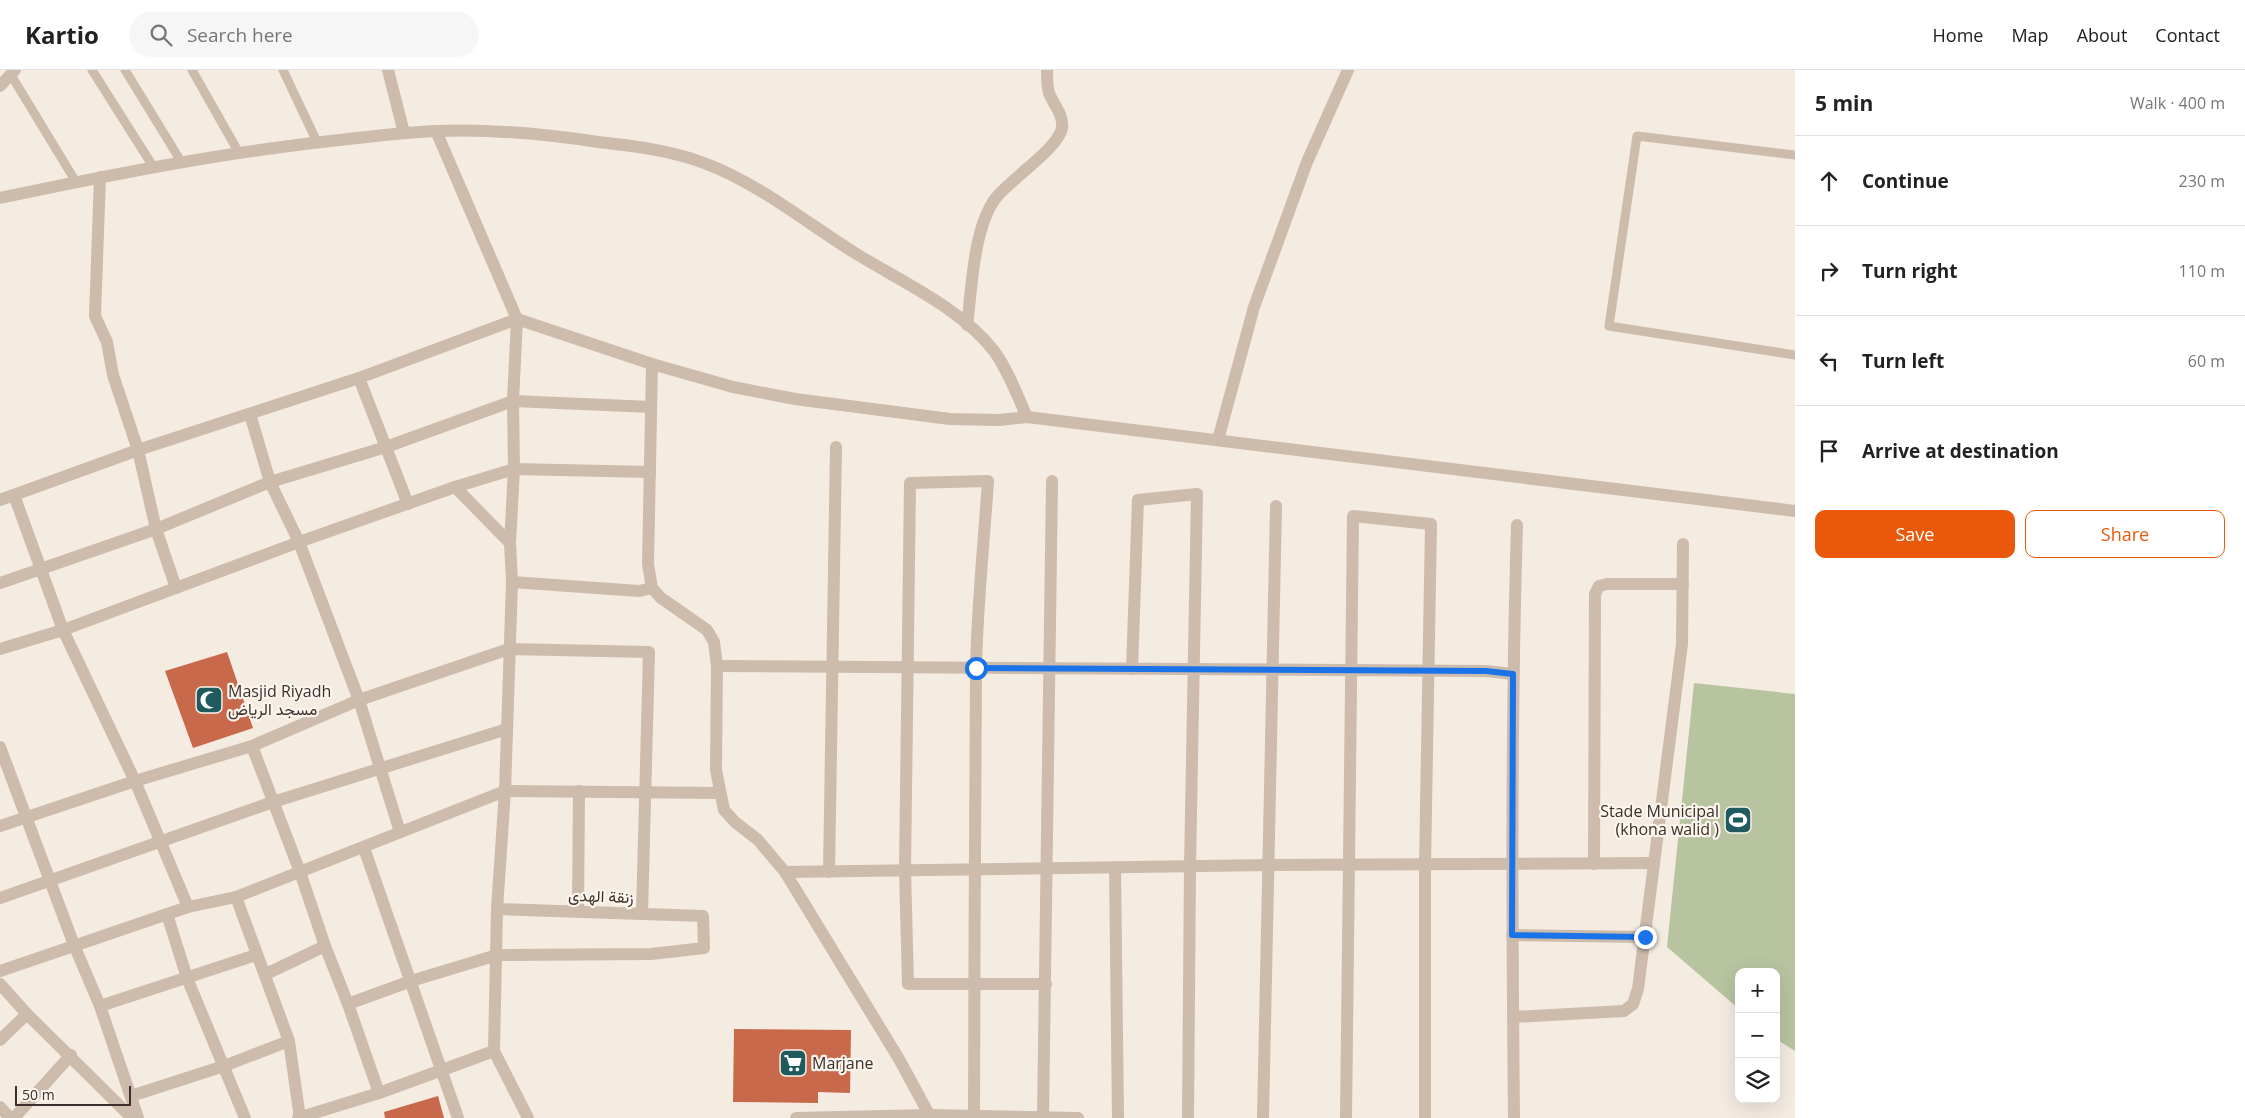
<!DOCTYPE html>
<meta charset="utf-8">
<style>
body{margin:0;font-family:"Open Sans",Vazirmatn,sans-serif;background:#f6f6f6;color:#222}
.controls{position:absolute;right:15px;bottom:15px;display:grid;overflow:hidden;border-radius:10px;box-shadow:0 5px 20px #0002}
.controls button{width:45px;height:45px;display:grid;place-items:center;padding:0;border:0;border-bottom:1px solid #e0e0e0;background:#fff;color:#222;font:25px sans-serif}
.scale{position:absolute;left:15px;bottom:12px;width:116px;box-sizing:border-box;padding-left:5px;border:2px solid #3b302b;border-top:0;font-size:14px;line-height:18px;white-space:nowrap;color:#3b302b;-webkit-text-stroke:4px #fbf5ee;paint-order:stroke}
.stop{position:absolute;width:15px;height:15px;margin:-11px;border:4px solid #1a73e8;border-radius:50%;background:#fff}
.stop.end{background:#1a73e8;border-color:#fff;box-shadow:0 1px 5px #0008}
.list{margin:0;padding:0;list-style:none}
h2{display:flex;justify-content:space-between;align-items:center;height:65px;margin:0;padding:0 20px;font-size:21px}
h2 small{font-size:16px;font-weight:400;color:#767676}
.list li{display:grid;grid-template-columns:32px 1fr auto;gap:15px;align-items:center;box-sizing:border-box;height:90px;padding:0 20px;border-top:1px solid #e0e0e0}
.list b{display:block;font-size:19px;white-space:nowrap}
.list em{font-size:16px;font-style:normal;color:#767676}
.actions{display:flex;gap:10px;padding:15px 20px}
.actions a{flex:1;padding:11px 0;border:1px solid #ea580c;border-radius:10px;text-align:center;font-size:18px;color:#ea580c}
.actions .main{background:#ea580c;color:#fff}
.icon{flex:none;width:28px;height:28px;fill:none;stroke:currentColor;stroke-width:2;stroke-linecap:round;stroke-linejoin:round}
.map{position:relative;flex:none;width:1795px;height:1048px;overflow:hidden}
header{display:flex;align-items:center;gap:30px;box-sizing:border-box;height:70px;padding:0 25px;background:#fff;border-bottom:1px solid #e0e0e0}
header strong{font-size:24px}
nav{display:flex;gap:28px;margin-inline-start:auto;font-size:18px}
.search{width:350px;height:45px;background:#f6f6f6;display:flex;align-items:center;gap:12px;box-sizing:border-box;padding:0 18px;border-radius:28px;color:#767676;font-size:19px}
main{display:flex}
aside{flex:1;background:#fff}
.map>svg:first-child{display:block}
.green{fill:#b8c4a0}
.building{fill:#c8694b}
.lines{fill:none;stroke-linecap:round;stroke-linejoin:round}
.lane{stroke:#cdbbac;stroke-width:9}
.street{stroke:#cdbbac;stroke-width:12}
.route{stroke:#1a73e8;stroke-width:6}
.labels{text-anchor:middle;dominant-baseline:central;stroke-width:4.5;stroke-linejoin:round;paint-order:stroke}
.poi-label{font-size:16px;fill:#3b302b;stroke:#fbf5ee;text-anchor:start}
.street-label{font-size:16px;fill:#3b302b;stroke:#fbf5ee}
</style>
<header>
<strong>Kartio</strong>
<div class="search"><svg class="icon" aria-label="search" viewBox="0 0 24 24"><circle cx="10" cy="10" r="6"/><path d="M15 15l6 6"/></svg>Search here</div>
<nav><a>Home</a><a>Map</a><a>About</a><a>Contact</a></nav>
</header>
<main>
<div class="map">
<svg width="1795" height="1048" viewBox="0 0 1795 1048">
<rect width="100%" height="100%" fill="#f4ebe1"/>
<path class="green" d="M1694,613l101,11v357l-19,-12v-67h-37v37l-72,-62z"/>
<g class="building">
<path d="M227,582l26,76 -60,20 -28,-77z"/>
<path d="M734,959l117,1 -1,63 -32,-1v11l-85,-1z"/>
<path d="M438,1026l6,22h-59l-1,-6z"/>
</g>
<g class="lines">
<g class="lane">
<path d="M92,0l62,98"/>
<path d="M125,0l57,93"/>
<path d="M192,0l47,83"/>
<path d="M283,0l34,72"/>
<path d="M11,5l65,107"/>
<path d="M1795,85l-158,-19 -28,190 186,29"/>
</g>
<g class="street">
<path d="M388,0l16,63"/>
<path d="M0,16l15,-16"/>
<path d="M436,61l81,188 -4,82 1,68 -4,74 2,39 -7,209 -8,118 -3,142 34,67"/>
<path d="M100,107l-5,139 12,26 6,33 25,75 18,79 20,59"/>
<path d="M0,128c109,-23 220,-45 331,-57 36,-4 72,-9 108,-10 53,-2 106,3 159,11 35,4 72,8 106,21 56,21 101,59 151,90 45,28 106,55 139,98 14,19 23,44 33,66"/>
<path d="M967,255c5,-37 6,-95 28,-126 13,-18 64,-51 67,-71 2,-13 -9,-24 -13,-35 -2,-7 -2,-16 -2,-23"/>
<path d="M652,294l-4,200 4,24 9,10 46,32 7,12 3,24 -1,104 8,40 11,12 23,18 27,32 114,187 32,59"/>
<path d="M359,308l49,126"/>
<path d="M250,344l20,68 29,60 60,158 41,132"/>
<path d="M1218,370l36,-133 53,-145 41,-92"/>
<path d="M455,417l55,56"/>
<path d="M14,425l49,135 72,151 53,126"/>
<path d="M0,430l138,-50 221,-72 158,-59 135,45 81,23 62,12 155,20 49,1 28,-3 768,94"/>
<path d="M512,512l127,9 13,-3"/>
<path d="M0,513l156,-54 114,-47 116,-35 127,-46 138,6"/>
<path d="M0,579l63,-19 236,-88 156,-55 59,-18 136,3"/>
<path d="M717,596l769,5 27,3"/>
<path d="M1132,599l6,-169 59,-6 -7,372 -2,252"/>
<path d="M252,676l48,126 25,74 23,58 31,89"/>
<path d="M0,677l74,198 26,61 38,112"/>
<path d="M0,756l135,-45 117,-35 107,-46 150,-51 140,3 -7,262"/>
<path d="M364,778l94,270"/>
<path d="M1594,794l1,-270 4,-8 8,-2h76"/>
<path d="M1115,797l3,251"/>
<path d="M785,802l484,-7 385,-2"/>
<path d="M829,802l7,-425"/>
<path d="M236,827l53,144 11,77"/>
<path d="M0,828l273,-96 234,-73"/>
<path d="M578,842l1,-121"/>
<path d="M167,844l20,64 58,140"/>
<path d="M1512,865l133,2"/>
<path d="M0,901l188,-64 48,-10 269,-106 214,2"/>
<path d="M266,904l59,-28"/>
<path d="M0,914l27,30 105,104"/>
<path d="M348,934l63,-23 86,-26 154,-1 53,-6 -1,-32 -206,-7"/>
<path d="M100,936l156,-51"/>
<path d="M1513,947l111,-6 9,-7 5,-15 44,-345 1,-100"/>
<path d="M0,970l27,-26"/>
<path d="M131,1026l93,-30 65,-25"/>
<path d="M0,1037l10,11"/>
<path d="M974,1046c1,-149 0,-298 2,-447 1,-62 8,-126 12,-188l-78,2 -5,387 3,114h138"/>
<path d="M1043,1047l9,-636"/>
<path d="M14,1048l57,-63"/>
<path d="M298,1048l81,-25 115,-42"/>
<path d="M796,1048l133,-3 149,3"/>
<path d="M1263,1048l13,-612"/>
<path d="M1346,1048l7,-602 78,8 -6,341v253"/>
<path d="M1514,1048c-2,-198 -3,-395 3,-593"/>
</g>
</g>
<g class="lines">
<path class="route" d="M976,598l510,3 27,3 -1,261 133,2"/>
</g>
<defs>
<g id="mosque-square" transform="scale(1.4375)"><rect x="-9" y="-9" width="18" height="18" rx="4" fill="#1f5a5e" stroke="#fbf5ee"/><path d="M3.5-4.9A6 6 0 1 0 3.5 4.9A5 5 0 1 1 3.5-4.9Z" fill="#fff"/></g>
<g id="stadium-square" transform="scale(1.4375)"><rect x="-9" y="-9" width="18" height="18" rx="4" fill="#1f5a5e" stroke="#fbf5ee"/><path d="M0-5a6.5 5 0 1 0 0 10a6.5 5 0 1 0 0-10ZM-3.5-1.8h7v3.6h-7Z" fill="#fff"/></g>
<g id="supermarket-square" transform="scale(1.4375)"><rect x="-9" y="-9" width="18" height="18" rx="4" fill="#1f5a5e" stroke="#fbf5ee"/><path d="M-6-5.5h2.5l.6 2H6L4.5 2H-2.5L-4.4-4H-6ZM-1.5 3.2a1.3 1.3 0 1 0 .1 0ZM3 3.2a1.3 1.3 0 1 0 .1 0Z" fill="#fff"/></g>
</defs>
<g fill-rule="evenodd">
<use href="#mosque-square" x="209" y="630"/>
<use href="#stadium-square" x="1738" y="750"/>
<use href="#supermarket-square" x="793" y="993"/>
</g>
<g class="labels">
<g class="poi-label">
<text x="228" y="621">Masjid Riyadh<tspan x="228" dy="18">مسجد الرياض</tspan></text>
<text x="1719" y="741" text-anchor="end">Stade Municipal<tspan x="1719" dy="18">(khona walid )</tspan></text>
<text x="812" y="993">Marjane</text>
</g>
<g class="street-label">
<text transform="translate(601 826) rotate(2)">زنقة الهدى</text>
</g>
</g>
</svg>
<div class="controls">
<button>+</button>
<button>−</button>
<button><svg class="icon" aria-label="layers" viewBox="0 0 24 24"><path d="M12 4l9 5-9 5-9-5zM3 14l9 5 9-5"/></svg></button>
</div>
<div class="scale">50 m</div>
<div class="stop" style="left:976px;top:598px"></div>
<div class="stop end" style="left:1645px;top:867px"></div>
</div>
<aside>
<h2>5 min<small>Walk · 400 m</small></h2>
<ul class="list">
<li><svg class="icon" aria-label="ahead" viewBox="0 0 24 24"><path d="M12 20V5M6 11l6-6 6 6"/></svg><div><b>Continue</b></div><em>230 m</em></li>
<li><svg class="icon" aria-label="right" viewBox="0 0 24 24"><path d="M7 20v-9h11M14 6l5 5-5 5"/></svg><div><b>Turn right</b></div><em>110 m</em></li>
<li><svg class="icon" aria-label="left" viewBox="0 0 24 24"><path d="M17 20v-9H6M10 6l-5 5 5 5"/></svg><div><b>Turn left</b></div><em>60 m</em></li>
<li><svg class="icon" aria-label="arrive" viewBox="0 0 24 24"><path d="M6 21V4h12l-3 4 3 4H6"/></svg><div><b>Arrive at destination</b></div></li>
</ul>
<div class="actions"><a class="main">Save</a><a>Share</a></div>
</aside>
</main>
